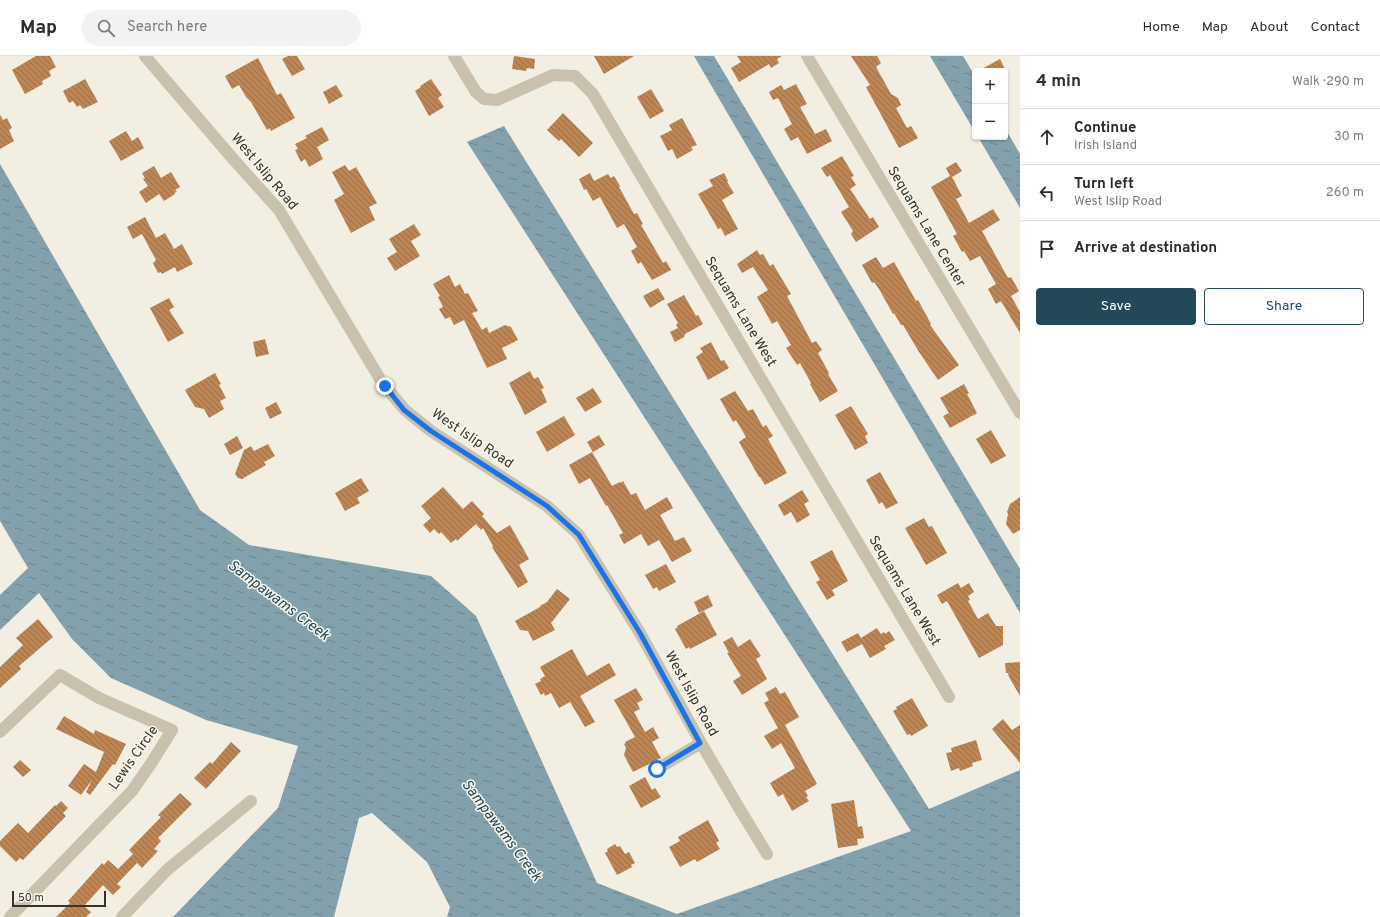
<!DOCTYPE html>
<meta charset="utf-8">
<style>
body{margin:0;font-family:Overpass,sans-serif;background:#f2f2f3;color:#2b2b33}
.controls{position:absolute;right:12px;top:12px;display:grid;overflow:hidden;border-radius:4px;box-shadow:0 1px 3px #0004}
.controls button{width:36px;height:36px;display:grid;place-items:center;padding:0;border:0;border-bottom:1px solid #e1e1e2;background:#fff;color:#2b2b33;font:20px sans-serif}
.scale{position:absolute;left:12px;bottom:10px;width:94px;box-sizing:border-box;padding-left:4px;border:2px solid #38322b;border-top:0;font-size:11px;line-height:14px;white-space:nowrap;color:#38322b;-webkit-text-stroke:3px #f9f7ed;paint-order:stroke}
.stop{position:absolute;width:12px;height:12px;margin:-9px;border:3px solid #1a73e8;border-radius:50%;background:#fff}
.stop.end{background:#1a73e8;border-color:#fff;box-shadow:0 1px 4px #0008}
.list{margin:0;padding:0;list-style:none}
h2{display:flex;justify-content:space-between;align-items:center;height:52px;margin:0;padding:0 16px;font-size:17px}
h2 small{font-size:13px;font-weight:400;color:#7c7c81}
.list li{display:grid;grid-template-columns:26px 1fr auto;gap:12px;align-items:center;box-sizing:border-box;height:56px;padding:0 16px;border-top:1px solid #e1e1e2}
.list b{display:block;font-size:15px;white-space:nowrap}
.list p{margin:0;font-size:13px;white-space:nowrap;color:#7c7c81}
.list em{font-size:13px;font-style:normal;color:#7c7c81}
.actions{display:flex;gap:8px;padding:12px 16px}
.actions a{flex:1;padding:9px 0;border:1px solid #234857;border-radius:4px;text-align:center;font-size:14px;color:#234857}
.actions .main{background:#234857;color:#fff}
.icon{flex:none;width:22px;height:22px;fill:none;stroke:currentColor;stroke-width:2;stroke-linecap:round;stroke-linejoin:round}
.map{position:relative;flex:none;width:1020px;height:861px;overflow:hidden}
header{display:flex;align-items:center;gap:24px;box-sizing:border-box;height:56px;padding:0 20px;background:#fff;border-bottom:1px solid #e1e1e2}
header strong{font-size:19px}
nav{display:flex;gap:22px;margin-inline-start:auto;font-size:14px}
.search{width:280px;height:36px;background:#f2f2f3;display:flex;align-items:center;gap:10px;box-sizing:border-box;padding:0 14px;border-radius:22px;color:#7c7c81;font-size:15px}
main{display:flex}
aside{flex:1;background:#fff}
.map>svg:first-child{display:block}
.water{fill:url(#water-ripples)}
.building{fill:url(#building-back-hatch)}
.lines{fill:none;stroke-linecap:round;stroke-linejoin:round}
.minor{stroke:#c9c1ad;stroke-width:12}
.route{stroke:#1a73e8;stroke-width:5}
.labels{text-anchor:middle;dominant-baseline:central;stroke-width:3;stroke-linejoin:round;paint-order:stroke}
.street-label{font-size:14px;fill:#38322b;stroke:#f9f7ed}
.water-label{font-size:15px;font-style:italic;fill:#234857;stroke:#f9f7ed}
</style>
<header>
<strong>Map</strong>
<div class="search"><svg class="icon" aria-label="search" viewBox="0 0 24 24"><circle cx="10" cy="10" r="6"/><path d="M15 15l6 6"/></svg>Search here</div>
<nav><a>Home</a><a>Map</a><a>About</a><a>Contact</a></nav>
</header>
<main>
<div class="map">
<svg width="1020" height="861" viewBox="0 0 1020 861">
<defs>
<pattern id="water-ripples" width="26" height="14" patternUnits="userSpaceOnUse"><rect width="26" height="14" fill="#82a1ad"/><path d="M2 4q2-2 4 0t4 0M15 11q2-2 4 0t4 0" fill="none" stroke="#6b848d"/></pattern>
<pattern id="building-back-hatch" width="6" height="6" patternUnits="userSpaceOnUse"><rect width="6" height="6" fill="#be8553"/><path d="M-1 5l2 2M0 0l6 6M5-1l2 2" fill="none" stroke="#9b6d45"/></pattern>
</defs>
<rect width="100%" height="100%" fill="#f2eee1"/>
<g class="water">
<path d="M694,0h20l306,513v44z"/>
<path d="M930,0h33l12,20v56z"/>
<path d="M504,70l425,683 91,-39v147h-573l3,-10 -23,-45 -55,-49 -13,5 -25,99h-161l105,-109 20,-62 -92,-26 -95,-42 -39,-39 -33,-46 -39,37v-35l28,-27 -28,-47v-357l200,346 49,35 182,31 45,40 121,267 80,31 234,-83 -444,-689z"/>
<path d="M1005,72l15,26v54l-42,-71h27z"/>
</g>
<g class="building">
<path d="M36,0h14l6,11 -7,4 2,5 -9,5 1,3 -18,10 -13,-24z"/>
<path d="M288,0h9l8,13 -13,7 -10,-17z"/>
<path d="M514,0l21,3 -1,10 -7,-1 -1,3 -14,-2z"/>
<path d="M594,0h40l-30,18z"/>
<path d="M737,0h45l-5,3 2,4 -8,5 -2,-4 -30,18 -8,-14 10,-6z"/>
<path d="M851,0h27h-1l4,7 -5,4 15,27 7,4 3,7 -5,3 11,20 4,-2 7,12 -19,10 -33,-61 4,-2z"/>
<path d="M258,2l19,37 4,-2 14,25 -24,13 -1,-3 -3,2 -16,-28 -5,-5 -7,-12 -7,4 -7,-13z"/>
<path d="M1000,3l6,12h-28z"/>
<path d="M85,23l13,23 -15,7 -3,-4 -3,2 -4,-6 -4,2 -6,-12z"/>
<path d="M431,23l11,16 -4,3 6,9 -15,9 -14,-25 6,-4 -1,-1z"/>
<path d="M796,28l11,20 -7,3 15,27 11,-5 6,12 -25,13 -9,-17 -7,4 -7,-12 8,-5 -14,-26 -5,2 -4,-8 12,-7 3,5z"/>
<path d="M336,29l7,11 -14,8 -6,-12z"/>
<path d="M651,33l13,22 -14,8 -13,-22z"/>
<path d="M563,57l30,30 -14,14 -18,-18 -2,2 -12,-11z"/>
<path d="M0,59l3,5 4,-2 5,10 -3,2 5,11 -14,8z"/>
<path d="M682,62l15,27 -6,2 2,3 -16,9 -5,-10 -4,2 -8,-15 12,-6 -3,-5z"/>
<path d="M322,71l7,13 -12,7 6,12 -14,8 -4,-8 -4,3 -6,-12 3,-1 -3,-5 12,-6 -2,-2z"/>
<path d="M126,75l6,10 6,-4 6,11 -23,13 -12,-20z"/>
<path d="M842,100l12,20 -3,1 5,8 -6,4 20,30 3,-2 6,10 -23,15 -5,-8 2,-3 -12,-19 8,-5 -19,-32 -3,2 -6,-9z"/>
<path d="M956,106l6,9 -10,6 10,19 -6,3 13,24 24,-14 7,11 -18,11 26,47 3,-1 8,14 -8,5 9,16v21l-19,-32 -5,3 -8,-15 8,-5 -16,-28 -10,5 -6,-10 -2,1 -9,-16 4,-2 -26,-47 19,-11 -4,-8z"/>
<path d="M345,109l4,6 7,-4 21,36 -8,4 6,13 -24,13 -17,-33 10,-6 -12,-22z"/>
<path d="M154,110l7,12 10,-6 9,15 -5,3 2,2 -3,1 1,1 -11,7 -5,-7 -13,9 -7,-11 9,-6 -5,-7 2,-1 -3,-5z"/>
<path d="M590,117l4,8 14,-7 3,4 3,-2 6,10 -1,1 15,27 3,-1 6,11 -2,1 22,38 3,-2 5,9 -19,10 -11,-18 -3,2 -7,-13 6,-4 -13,-23 -7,4 -17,-31 -7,4 -4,-7 -3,-5 -2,1 -5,-11z"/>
<path d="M724,117l4,8 -1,1 7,11 -12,7 16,29 -13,7 -4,-8 -3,1 -20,-35 15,-8 -4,-6z"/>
<path d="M145,161l11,21 9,-5 9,16 8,-5 11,20 -16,8 -2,-5 -13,7 -1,-2 -3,1 -5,-10 3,-3 -14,-26 -9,5 -6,-12z"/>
<path d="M414,168l7,11 -10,6 9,15 -25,15 -8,-13 10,-6 -8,-13z"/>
<path d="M757,194l3,5 3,-1 7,12 3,-2 18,30 -4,2 25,47 4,-2 6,9 -4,3 11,20 -1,1 10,17 -18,11 -10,-18 1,-1 -11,-20 -3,2 -11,-17 5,-3 -14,-24 -5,3 -15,-27 11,-7 -15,-23 -11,6 -5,-9z"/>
<path d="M876,201l7,11 11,-6 22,39 2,-1 13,24 -1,1 29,40 -21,15 -19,-28 -16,-27h-2l-7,-12 -1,1 -14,-25 -5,-7 -2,1 -10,-18z"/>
<path d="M449,219l6,12 5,-3 5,10 3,-1 10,18 -6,2 10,17 5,-3 2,6 16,-8 6,2 7,13 -16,8 5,11 -20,9 -23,-48 -10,5 -4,-8 -5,2 -6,-10 4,-2 -5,-10 2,-1 -7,-12z"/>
<path d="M658,232l7,11 -15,9 -7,-12z"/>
<path d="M684,239l12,21 2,-1 5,9 -18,10 -1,3 -9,5 -5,-10 8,-4 -2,-3 2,-2 -11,-19z"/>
<path d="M169,242l5,9 -5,3 15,23 -16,9 -18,-34z"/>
<path d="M265,283l4,15 -13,3 -3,-15z"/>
<path d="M711,286l10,19 3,-1 5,8 -21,12 -12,-23 7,-5 -3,-4z"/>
<path d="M530,315l4,8 4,-2 6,11 -3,1 6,13 -22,13 -16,-32z"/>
<path d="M215,317l6,11 -2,1 7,13 -6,3 4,8 -15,9 -5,-9 -9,-2 -10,-17z"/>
<path d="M964,328l5,9 -2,1 10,19 -27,15 -7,-12 6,-3 -9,-15z"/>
<path d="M593,332l9,14 -17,10 -9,-14z"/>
<path d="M735,335l13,20 5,-2 10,18 3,-2 7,11 -5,3 19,34 -22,12 -5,-8h-1l-20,-35 7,-5 -10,-17 -3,2 -13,-23z"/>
<path d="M276,346l6,11 -12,6 -5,-11z"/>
<path d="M851,350l17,28 -3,2 3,7 -13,7 -20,-35z"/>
<path d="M564,360l11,19 -28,17 -11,-20z"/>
<path d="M991,374l15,26 -15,8 -15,-25z"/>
<path d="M599,379l6,10 -12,7 -6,-10z"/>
<path d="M237,380l6,12 -13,7 -6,-11z"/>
<path d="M268,388l7,12 -11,6 2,3 -24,14 -4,-1 -3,-4 9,-24 7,-4 3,5z"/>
<path d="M592,396l20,34 8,-4v1l3,-2 8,14 5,-2 9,17 22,-13 6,11 -13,7 15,26 9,-4 8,14 -20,11 -13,-22 -11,6 -7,-12 -17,10 -5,-9 4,-2 -16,-28 -1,1 -16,-28 -11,6 -10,-19z"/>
<path d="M880,416l18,31 -12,6 -4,-7 -3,2 -13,-24z"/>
<path d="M361,422l8,13 -12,7 3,5 -15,8 -10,-18z"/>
<path d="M443,431l20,22 9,-8 12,13 -2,2 15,17 13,-8 19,34 -10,6 9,17 -10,6 -26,-41 1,-1 -10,-18 -2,2 -5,-6 -19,17 -1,-2 -5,4 -10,-11 -2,2 -5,-5 -4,4 -7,-8 8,-7 -10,-12z"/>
<path d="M802,434l7,11 -5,3 6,11 -13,8 -6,-11 -7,4 -6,-11z"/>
<path d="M1020,441v33l-7,4 -7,-10 2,-10 -1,-2 3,-8z"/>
<path d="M924,462l5,9 3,-1 15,27 -21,12 -21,-37z"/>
<path d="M832,494l16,31 -16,9 3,5 -8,5 -11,-18 4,-2 -10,-18z"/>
<path d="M666,508l10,18 -17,9 -2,-4 -4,2 -8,-14z"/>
<path d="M958,527l3,5 8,-5 5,9 -6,4 2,4 -2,1 10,18 10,-6 8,13h7v19l-24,13 -32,-57 -5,3 -5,-9z"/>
<path d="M557,533l13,10 -19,24 4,7 -22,11 -5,-10 -8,-1 -5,-9 25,-14v-1l7,-4z"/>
<path d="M708,539l5,11 -14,7 -5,-11z"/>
<path d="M704,555l13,24 -27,14 -1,-2 -3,2 -11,-20 3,-2 -1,-1z"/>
<path d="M38,563l15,18 -34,29 2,3 -21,19v-21l23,-22 -7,-7z"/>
<path d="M877,572l4,6 3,-2 1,2 4,-3 6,9 -11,6 2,3 -16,9 -8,-14 -15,8 -6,-10 17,-9 3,5z"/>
<path d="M732,581l6,10 12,-8 11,17 -5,3 11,20 -25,16 -9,-14 8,-5 -14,-23h2l-6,-11z"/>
<path d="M572,593l15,27 22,-13 7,12 -36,21 15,26 -10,5 -15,-25 -11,6 -8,-15 -6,3 -1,-3 -3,2 -6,-11 6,-3 -1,-2 5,-3 -5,-9z"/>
<path d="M1020,606v34l-11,-19 -1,-4h-2l-1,-10z"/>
<path d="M776,631l4,7 5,-2 14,25 -14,8 32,59 -12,7 3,5 -2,1 3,4 -17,10 -9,-17 -5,3 -8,-14 25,-15 -14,-25 -9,6 -8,-13 14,-8 -14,-25 5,-3 -4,-7z"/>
<path d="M636,632l7,12 -6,3 3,6 -6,3 11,20 8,-5 6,11 -7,4 9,16 -28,14 -9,-17 2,-7 -2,-4 2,-1 -1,-1 10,-5 -21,-37z"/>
<path d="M912,642l16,28 -17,10 -1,-2 -3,1 -14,-24 4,-2 -1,-2z"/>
<path d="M64,660l30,18 1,-4 31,14 -11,21 -2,-1 -23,31 -4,-3 6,-12 -11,15 -13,-9 16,-22 12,8 8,-20 -48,-23z"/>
<path d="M1003,663l9,11 8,-5v38l-28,-34z"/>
<path d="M976,684l6,20 -10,3 1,3 -13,5 -1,-3 -8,3 -5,-18 6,-1 -1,-4z"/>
<path d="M231,686l10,9 -35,38 -12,-11 16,-16 2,2z"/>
<path d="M20,704l11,10 -8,7 -10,-10z"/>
<path d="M645,721l7,13 3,-2 6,9 -20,11 -12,-22z"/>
<path d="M180,737l12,11 -34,34 3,3 -7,8 4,2 -16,17 -5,-5 -20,21 4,3 -8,8 -10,-10 -19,21 7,6 -5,5h-30l14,-14 -2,-2 34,-38 2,2 4,-5 10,9 15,-15 -4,-4 32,-33 -3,-2z"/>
<path d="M854,744l4,27 4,-1 2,12 -7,1 1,6 -20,3 -7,-44z"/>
<path d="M61,745l7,7 -5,5 3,3 -43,44 -3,-2 -4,4 -16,-16v-5l18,-18 10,10 27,-28 1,1z"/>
<path d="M708,764l11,21 -3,2 4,6 -23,13 -2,-3 -15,8 -11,-20 11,-6 -2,-4z"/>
<path d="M615,788l2,3 3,-1 5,8 4,-2 6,11 -4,2 1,2 -15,8 -12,-22 3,-2 -1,-2z"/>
</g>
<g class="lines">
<g class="minor">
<path d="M145,0l89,104 45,50 104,174 22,26 26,21 116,75 32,29 61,98 61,110 38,65 28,46"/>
<path d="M454,0l22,36 8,7 13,1 56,-25 22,1 18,18 356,603"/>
<path d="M807,0l213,357"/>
<path d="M0,676l60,-57 39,23 73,32 -20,32 -20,29 -122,126"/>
<path d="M657,713l44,-26"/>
<path d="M122,861l45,-47 84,-69"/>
</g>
</g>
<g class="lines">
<path class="route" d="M385,330l19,24 27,21 116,75 32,29 61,98 60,110 -43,26"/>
</g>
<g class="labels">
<g class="street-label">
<text transform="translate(264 116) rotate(50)">West Islip Road</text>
<text transform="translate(926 171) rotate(59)">Sequams Lane Center</text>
<text transform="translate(740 256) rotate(59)">Sequams Lane West</text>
<text transform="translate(472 383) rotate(34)">West Islip Road</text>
<text transform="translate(904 535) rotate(59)">Sequams Lane West</text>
<text transform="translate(691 638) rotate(61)">West Islip Road</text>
<text transform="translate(134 702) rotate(-55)">Lewis Circle</text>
</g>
<g class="water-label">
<text transform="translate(278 545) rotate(37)">Sampawams Creek</text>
<text transform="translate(501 775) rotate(53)">Sampawams Creek</text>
</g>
</g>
</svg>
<div class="controls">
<button>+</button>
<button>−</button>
</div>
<div class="scale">50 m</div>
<div class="stop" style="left:657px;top:713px"></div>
<div class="stop end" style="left:385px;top:330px"></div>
</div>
<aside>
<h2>4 min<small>Walk · 290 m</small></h2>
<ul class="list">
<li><svg class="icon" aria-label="ahead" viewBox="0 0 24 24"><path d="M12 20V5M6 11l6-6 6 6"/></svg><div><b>Continue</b><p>Irish Island</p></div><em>30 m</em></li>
<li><svg class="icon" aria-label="left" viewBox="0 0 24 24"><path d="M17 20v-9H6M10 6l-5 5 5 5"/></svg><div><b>Turn left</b><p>West Islip Road</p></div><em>260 m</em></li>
<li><svg class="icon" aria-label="arrive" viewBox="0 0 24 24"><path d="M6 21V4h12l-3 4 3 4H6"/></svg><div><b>Arrive at destination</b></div></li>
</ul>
<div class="actions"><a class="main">Save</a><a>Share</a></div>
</aside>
</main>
